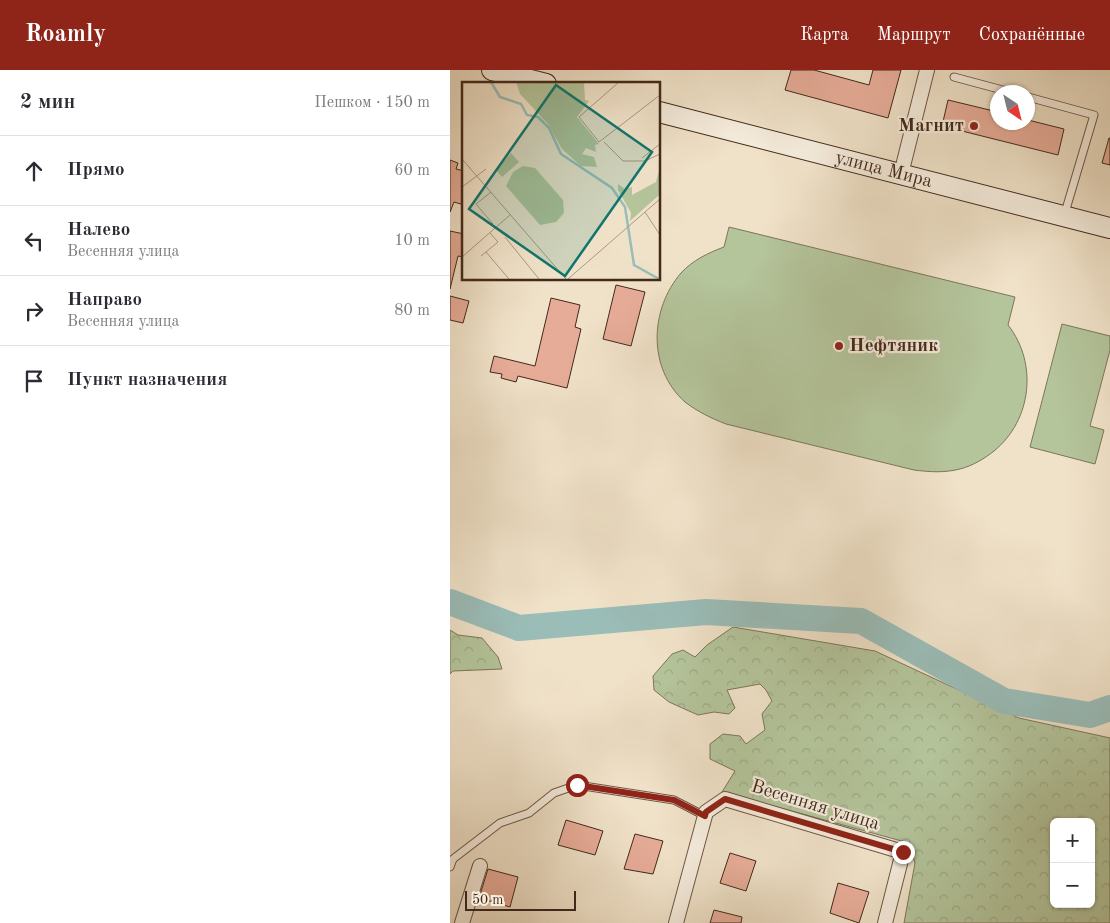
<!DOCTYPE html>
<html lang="ru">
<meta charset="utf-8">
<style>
body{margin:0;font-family:"Old Standard TT",serif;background:#f2f2f3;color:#2b2b33}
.controls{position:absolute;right:15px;bottom:15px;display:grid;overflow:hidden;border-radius:8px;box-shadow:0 1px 4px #0004}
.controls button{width:45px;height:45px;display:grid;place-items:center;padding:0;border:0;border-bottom:1px solid #e1e1e2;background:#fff;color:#2b2b33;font:25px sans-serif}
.compass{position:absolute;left:540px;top:15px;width:45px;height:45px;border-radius:50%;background:#fff;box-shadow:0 1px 4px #0004;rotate:145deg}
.scale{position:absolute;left:15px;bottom:12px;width:111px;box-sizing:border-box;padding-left:5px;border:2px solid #43291a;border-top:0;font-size:14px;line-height:18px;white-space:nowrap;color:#43291a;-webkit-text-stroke:4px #f5ecdc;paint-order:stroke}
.stop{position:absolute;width:15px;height:15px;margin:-11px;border:4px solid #8f2418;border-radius:50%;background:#fff}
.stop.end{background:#8f2418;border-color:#fff;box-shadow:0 1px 5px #0008}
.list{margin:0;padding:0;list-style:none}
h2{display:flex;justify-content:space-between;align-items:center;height:65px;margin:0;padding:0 20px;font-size:21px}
h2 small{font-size:16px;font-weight:400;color:#7c7c81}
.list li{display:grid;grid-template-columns:32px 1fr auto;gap:15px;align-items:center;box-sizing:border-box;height:70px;padding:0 20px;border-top:1px solid #e1e1e2}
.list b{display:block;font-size:19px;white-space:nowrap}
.list p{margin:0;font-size:16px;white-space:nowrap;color:#7c7c81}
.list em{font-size:16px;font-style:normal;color:#7c7c81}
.icon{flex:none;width:28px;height:28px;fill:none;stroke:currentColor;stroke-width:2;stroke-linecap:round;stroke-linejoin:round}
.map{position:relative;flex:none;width:660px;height:853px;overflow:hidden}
header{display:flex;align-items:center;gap:30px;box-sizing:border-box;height:70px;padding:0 25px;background:#8f2418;color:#fff}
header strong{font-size:24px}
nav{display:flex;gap:28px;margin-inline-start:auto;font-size:18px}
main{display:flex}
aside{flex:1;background:#fff}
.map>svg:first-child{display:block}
.forest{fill:url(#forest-crowns);stroke:#7c765a;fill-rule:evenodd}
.pitch{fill:#b4c49b;stroke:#7c765a}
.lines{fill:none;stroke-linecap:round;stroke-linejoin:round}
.river{stroke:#9abdb8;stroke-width:26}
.building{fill:#e7ac98;stroke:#43291a}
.lane-casing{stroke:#6e5746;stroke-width:9}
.street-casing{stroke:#6e5746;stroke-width:16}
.secondary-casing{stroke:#43291a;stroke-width:22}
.lane{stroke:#f5ecdc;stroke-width:7}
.street{stroke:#f5ecdc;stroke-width:14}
.secondary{stroke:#f5ecdc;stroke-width:20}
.route{stroke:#8f2418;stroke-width:6}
.poi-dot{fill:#8f2418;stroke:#f5ecdc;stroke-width:2}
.labels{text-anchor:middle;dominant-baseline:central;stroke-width:4.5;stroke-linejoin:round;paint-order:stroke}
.poi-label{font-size:19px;font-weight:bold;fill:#43291a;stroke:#f5ecdc;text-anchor:end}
.street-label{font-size:19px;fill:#43291a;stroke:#f5ecdc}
.inset-river{fill:none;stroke:#9abdb8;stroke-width:2.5}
.inset-road{fill:none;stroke:#ab9883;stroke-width:1}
.view{fill:#0f766e;fill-opacity:0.15;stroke:#0f766e;stroke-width:2.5}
.inset-edge{fill:none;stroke:#43291a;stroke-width:2.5}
</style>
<header>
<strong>Roamly</strong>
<nav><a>Карта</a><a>Маршрут</a><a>Сохранённые</a></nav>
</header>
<main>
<aside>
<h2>2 мин<small>Пешком · 150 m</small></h2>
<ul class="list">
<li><svg class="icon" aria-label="ahead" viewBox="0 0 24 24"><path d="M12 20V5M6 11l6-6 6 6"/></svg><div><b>Прямо</b></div><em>60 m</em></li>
<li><svg class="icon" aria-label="left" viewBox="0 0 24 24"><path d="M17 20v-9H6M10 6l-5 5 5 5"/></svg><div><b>Налево</b><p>Весенняя улица</p></div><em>10 m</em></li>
<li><svg class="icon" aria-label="right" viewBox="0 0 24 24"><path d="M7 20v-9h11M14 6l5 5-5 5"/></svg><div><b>Направо</b><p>Весенняя улица</p></div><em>80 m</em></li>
<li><svg class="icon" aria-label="arrive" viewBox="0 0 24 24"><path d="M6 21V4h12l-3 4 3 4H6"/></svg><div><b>Пункт назначения</b></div></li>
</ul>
</aside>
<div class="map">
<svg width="660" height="853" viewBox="0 0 660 853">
<defs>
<pattern id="forest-crowns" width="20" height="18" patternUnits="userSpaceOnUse" patternTransform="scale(1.25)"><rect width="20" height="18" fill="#b4c49b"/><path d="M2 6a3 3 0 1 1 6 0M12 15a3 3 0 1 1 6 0" fill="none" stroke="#9ca885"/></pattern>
</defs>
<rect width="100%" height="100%" fill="#f0e2c9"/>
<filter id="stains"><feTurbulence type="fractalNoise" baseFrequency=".004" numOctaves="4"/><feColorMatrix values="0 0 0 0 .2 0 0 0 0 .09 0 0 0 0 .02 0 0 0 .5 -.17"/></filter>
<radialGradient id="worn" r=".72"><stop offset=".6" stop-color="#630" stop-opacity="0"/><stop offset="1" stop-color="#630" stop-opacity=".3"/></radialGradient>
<g class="forest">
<path d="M283,557l142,24 144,67 91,20v185h-206l11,-60 -6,-20 -187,-51 13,-21 -25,-12v-15l13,-10 17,2 6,8 19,-14 -3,-16 10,-13 -6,-11 -6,-6 -33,6 8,18 -6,6 -15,-2 -16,3 -29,-13 -15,-12 -1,-14 19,-22 11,-4 12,7 12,-12zM604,752h37v82h-37z"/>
<path d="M0,560l8,5 24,3 16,19 4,12 -49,2 -3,3z"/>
</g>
<g class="pitch">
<path d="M279,157l286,70 -7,28c30,38 24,95 -14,126 -10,8 -22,15 -34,18 -16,4 -30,3 -46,1l-188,-46c-15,-6 -28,-12 -41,-22 -38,-34 -35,-93 -4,-129 12,-13 27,-20 43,-26z"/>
<path d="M612,254l48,12v14l-20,76 14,4 -9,34 -65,-17z"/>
</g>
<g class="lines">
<path class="river" d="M0,532l69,26 187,-16 155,9 143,80 86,14 20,-7"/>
</g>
<g class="building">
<path d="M341,0h23l55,15 4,-15h28l-13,48 -103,-28z"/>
<path d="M498,30l50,12v10h30v-2l36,9 -6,26 -116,-29z"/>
<path d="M659,68h1v27l-8,-2z"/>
<path d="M0,90l8,3 -2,6 8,2v34l-10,-3 -4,10z"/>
<path d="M0,161l14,3v23l-6,-1 -8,33z"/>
<path d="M166,215l29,7 -14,54 -28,-7z"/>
<path d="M0,226l19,5 -6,22 -13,-3z"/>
<path d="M101,228l29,7 -5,22 6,2 -14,59 -49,-12 -2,6 -15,-4 1,-4 -12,-2 4,-16 41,10z"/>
<path d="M116,750l37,11 -8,24 -37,-10z"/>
<path d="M185,764l28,7 -10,33 -29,-5z"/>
<path d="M280,783l26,8 -10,30 -26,-8z"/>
<path d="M38,799l30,8 -8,30 -31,-9z"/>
<path d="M388,813l31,9 -10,31 -29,-10z"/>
<path d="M264,840l28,7 -1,6h-31z"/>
</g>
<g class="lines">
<g class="lane-casing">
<g id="lane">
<path d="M504,7l56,15"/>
<path d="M578,27l66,18 -30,101"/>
<path d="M0,797l3,-8 47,-36 29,-10 25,-20 23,-8 97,15 31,16"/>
</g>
</g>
<g class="street-casing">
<g id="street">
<path d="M451,104l26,-104"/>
<path d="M12,853l18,-57"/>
<path d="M226,853l30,-111 19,-13 178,53 -18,71"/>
</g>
</g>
<g class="secondary-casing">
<g id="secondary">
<path d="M42,0l54,14"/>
<path id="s1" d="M209,42l451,116"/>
</g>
</g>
<use href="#lane" class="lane"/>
<use href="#street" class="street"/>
<use href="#secondary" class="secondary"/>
</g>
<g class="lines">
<path class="route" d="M127,715l97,15 31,16 1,-4 19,-13 178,53"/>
</g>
<g class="poi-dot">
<circle cx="524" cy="56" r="5"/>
<circle cx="389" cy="276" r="5"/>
</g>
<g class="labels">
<g class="poi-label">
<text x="514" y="56">Магнит</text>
<text x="399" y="276" text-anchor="start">Нефтяник</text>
</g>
<g class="street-label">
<text stroke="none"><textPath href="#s1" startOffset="232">улица Мира</textPath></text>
<text transform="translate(365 736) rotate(17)">Весенняя улица</text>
</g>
</g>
<g transform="translate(12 12)">
<rect width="198" height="198" fill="#f0e2c9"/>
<path d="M54,0l68,1 1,17 4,1 -12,16 22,27 -4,1 1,7 -10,-4 -4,6 12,3 3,10 -16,-1 -19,-17 -14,-25 -28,-30zM197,89v24l-29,26 1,-8 -13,-23v-6l7,5 7,-2v8l24,-13z" fill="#b4c49b"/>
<path d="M49,71l8,9 -17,15 -6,-7zM61,84l12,2 28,32 1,13 -8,9 -16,3 -34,-39 7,-14z" fill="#b4c49b"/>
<path class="inset-river" d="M29,0l9,15 21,7 6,11 11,2 11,11 12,26 51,34 13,19 9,58 25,14"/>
<path class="inset-road" d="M157,0l-40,35 20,25 61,-47M142,60l19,19h22l15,-7M180,76l18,-14M0,77l104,120M0,105l24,-18M29,110l-15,12 17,20M183,130l15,23M43,155l34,42M24,170l23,27M19,174l17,-14 -8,-9M0,175l48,-42M106,197l92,-80"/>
<path class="view" d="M94,3l96,67 -87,124 -96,-67z"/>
<rect width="198" height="198" class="inset-edge"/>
</g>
<rect width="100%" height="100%" filter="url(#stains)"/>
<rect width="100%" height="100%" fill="url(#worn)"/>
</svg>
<div class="controls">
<button>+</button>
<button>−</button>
</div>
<svg class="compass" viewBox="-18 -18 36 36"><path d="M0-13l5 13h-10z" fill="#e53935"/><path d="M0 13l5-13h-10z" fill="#7c7c81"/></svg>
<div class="scale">50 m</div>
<div class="stop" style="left:127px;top:715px"></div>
<div class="stop end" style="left:453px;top:782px"></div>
</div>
</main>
